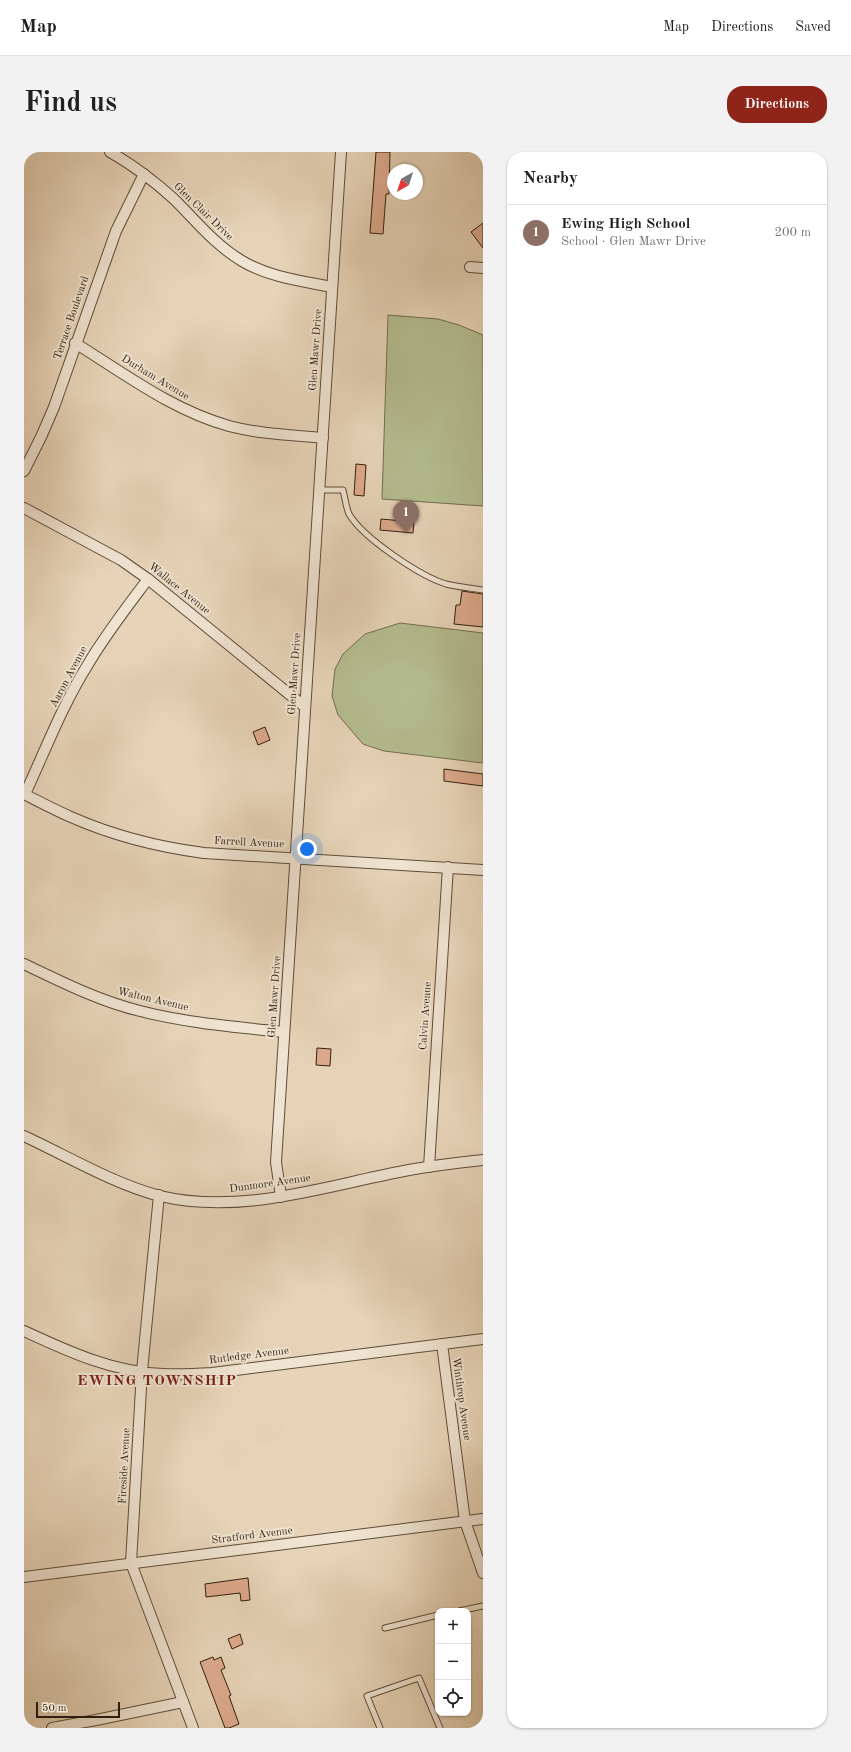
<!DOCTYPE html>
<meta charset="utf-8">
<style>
body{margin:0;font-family:"Old Standard TT",serif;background:#f2f2f2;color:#202124}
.controls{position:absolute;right:12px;bottom:12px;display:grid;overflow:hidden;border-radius:8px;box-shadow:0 1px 3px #0004}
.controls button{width:36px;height:36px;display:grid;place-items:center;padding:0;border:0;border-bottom:1px solid #e0e0e0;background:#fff;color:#202124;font:20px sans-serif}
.compass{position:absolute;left:363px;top:12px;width:36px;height:36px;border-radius:50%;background:#fff;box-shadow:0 1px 3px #0004;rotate:219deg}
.scale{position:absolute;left:12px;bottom:10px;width:84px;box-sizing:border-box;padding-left:4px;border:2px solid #311f0d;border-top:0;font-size:11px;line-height:14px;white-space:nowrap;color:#311f0d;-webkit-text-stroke:3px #efe3d1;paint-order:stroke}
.you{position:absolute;left:283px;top:697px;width:14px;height:14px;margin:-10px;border:3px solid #fff;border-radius:50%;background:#1a73e8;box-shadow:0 0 0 6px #1a73e833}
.badge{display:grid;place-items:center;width:26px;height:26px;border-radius:50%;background:#8f2418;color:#fff;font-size:13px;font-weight:700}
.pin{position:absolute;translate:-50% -33px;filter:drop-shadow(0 1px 2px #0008)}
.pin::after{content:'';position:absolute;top:21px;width:14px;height:12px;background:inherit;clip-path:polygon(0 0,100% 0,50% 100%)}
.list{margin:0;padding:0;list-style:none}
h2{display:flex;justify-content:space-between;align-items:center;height:52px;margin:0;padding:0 16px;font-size:17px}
h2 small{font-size:13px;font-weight:400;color:#757577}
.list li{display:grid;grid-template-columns:26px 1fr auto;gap:12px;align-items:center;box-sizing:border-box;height:56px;padding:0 16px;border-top:1px solid #e0e0e0}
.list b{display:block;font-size:15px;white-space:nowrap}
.list p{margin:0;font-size:13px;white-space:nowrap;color:#757577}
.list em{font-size:13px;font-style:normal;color:#757577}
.icon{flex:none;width:22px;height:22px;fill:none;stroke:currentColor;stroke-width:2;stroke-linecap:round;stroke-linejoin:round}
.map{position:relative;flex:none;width:459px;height:1576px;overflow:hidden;border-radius:16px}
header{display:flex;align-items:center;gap:24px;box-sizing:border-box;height:56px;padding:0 20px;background:#fff;border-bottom:1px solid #e0e0e0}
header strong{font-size:19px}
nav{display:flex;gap:22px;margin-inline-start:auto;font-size:14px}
.intro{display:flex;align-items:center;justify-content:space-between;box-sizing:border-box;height:96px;padding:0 24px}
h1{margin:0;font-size:28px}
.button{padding:10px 18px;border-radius:16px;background:#8f2418;color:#fff;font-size:14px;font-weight:700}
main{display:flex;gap:24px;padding:0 24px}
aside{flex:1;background:#fff;border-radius:16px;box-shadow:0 1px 3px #0004}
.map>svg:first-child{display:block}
.green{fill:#b4bd90;stroke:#726e4e}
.building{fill:#deaa8d;stroke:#311f0d}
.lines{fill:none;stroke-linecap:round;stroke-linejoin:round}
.service-casing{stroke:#5e4c38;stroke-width:7}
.minor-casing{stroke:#5e4c38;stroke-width:12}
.service{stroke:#efe3d1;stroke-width:5}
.minor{stroke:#efe3d1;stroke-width:10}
.labels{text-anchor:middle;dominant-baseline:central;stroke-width:4;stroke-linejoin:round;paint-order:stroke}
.street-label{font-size:11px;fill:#311f0d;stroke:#efe3d1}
.district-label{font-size:15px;font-weight:bold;letter-spacing:1px;fill:#7a1f14;stroke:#efe3d1}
</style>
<header>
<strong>Map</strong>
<nav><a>Map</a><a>Directions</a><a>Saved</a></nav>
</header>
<div class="intro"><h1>Find us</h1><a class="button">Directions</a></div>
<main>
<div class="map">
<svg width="459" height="1576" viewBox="0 0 459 1576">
<rect width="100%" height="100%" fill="#e7d4b8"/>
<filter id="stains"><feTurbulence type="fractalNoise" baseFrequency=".005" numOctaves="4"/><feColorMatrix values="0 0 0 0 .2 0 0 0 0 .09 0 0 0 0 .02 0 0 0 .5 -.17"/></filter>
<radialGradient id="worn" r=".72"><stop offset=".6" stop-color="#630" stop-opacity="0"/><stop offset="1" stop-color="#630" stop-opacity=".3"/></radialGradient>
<g class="green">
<path d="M364,163l50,4 21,6 24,10v171l-101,-7z"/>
<path d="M376,471l83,10v130l-99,-12 -21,-7 -25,-29 -6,-19 3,-27 8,-15 22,-20z"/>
</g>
<g class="building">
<path d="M352,0h14l-1,42h-3l-3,40 -13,-1z"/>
<path d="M459,71v25l-12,-16z"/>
<path d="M332,312l10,1 -2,31 -10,-1z"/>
<path d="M357,367l33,3 -1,11 -33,-3z"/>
<path d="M438,439l21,3v33l-29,-3 2,-19h4z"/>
<path d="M241,575l5,13 -12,5 -5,-13z"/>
<path d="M420,617l39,5v12l-39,-5z"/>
<path d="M293,896l14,1 -1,17 -14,-1z"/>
<path d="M224,1426l2,22 -9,1 -1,-8 -34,4 -1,-13z"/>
<path d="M216,1482l3,10 -11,5 -4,-10z"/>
<path d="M189,1505l1,3 7,-3 4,11 -4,2 10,25 -2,1 10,28 -10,4h-4l-25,-66z"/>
</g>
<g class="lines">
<g class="service-casing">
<g id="service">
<path d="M295,338h24c2,8 3,17 6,24 14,24 71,62 97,70 12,3 25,4 37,6"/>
<path d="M435,1459l24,-5"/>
<path d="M361,1476l53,-13"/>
<path d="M356,1576l-13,-32 52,-18 21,50"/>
</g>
</g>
<g class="minor-casing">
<g id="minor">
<path d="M86,0c23,13 44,29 64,47 22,22 40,45 68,62 27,16 59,20 90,26"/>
<path d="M446,115l13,1"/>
<path d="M51,191c50,31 97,67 154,83 30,8 63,9 94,12"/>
<path d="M0,319l17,-34 13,-30 62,-176 28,-57"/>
<path d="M0,356l97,52 27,19 157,128"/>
<path d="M0,642c16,8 31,16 47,23 43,19 87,30 133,36l279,17"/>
<path d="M1,642c20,-43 37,-88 62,-128 18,-31 40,-59 61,-87"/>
<path d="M0,812c38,18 75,37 116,47 47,12 96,16 144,21"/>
<path d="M0,984c43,20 90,48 136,60 80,19 161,-9 239,-24 28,-6 56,-9 84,-12"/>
<path d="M405,1015l19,-300"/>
<path d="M135,1043l-17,176 -11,192 62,165"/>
<path d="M257,1045l-5,-35 65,-1010"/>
<path d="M0,1179c45,21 89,41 139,43 17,1 33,0 49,-1l271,-34"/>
<path d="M418,1192l23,177 18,52"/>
<path d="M0,1425l459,-58"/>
<path d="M28,1576l44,-8 87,-18"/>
</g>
</g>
<use href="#service" class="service"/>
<use href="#minor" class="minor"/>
</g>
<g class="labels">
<g class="street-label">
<text transform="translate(179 60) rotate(44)">Glen Clair Drive</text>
<text transform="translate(48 166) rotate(-71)">Terrace Boulevard</text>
<text transform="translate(292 198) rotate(-86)">Glen Mawr Drive</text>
<text transform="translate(131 226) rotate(31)">Durham Avenue</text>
<text transform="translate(155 437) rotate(39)">Wallace Avenue</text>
<text transform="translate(271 522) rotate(-86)">Glen Mawr Drive</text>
<text transform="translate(45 525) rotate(-62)">Aaron Avenue</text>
<text transform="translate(225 691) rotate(3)">Farrell Avenue</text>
<text transform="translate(251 845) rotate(-86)">Glen Mawr Drive</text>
<text transform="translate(129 848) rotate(13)">Walton Avenue</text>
<text transform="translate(402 864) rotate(-86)">Calvin Avenue</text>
<text transform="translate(246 1032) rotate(-8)">Dunmore Avenue</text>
<text transform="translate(225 1204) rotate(-7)">Rutledge Avenue</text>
<text transform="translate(437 1247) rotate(82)">Winthrop Avenue</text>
<text transform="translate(101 1314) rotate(-87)">Fireside Avenue</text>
<text transform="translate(228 1384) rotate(-7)">Stratford Avenue</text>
</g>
<g class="district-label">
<text x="133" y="1229">EWING TOWNSHIP</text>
</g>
</g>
<rect width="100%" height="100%" filter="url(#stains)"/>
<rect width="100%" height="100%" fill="url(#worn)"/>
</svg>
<div class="controls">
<button>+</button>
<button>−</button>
<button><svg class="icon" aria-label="locate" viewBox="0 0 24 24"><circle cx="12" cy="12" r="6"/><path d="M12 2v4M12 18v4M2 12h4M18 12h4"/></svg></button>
</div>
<svg class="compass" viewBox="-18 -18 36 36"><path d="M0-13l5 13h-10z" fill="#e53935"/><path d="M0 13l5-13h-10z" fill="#757577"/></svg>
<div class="scale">50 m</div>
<div class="you"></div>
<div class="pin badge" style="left:382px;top:381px;background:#8d6e63">1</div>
</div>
<aside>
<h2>Nearby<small></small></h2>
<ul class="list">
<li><span class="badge" style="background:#8d6e63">1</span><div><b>Ewing High School</b><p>School · Glen Mawr Drive</p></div><em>200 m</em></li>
</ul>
</aside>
</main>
